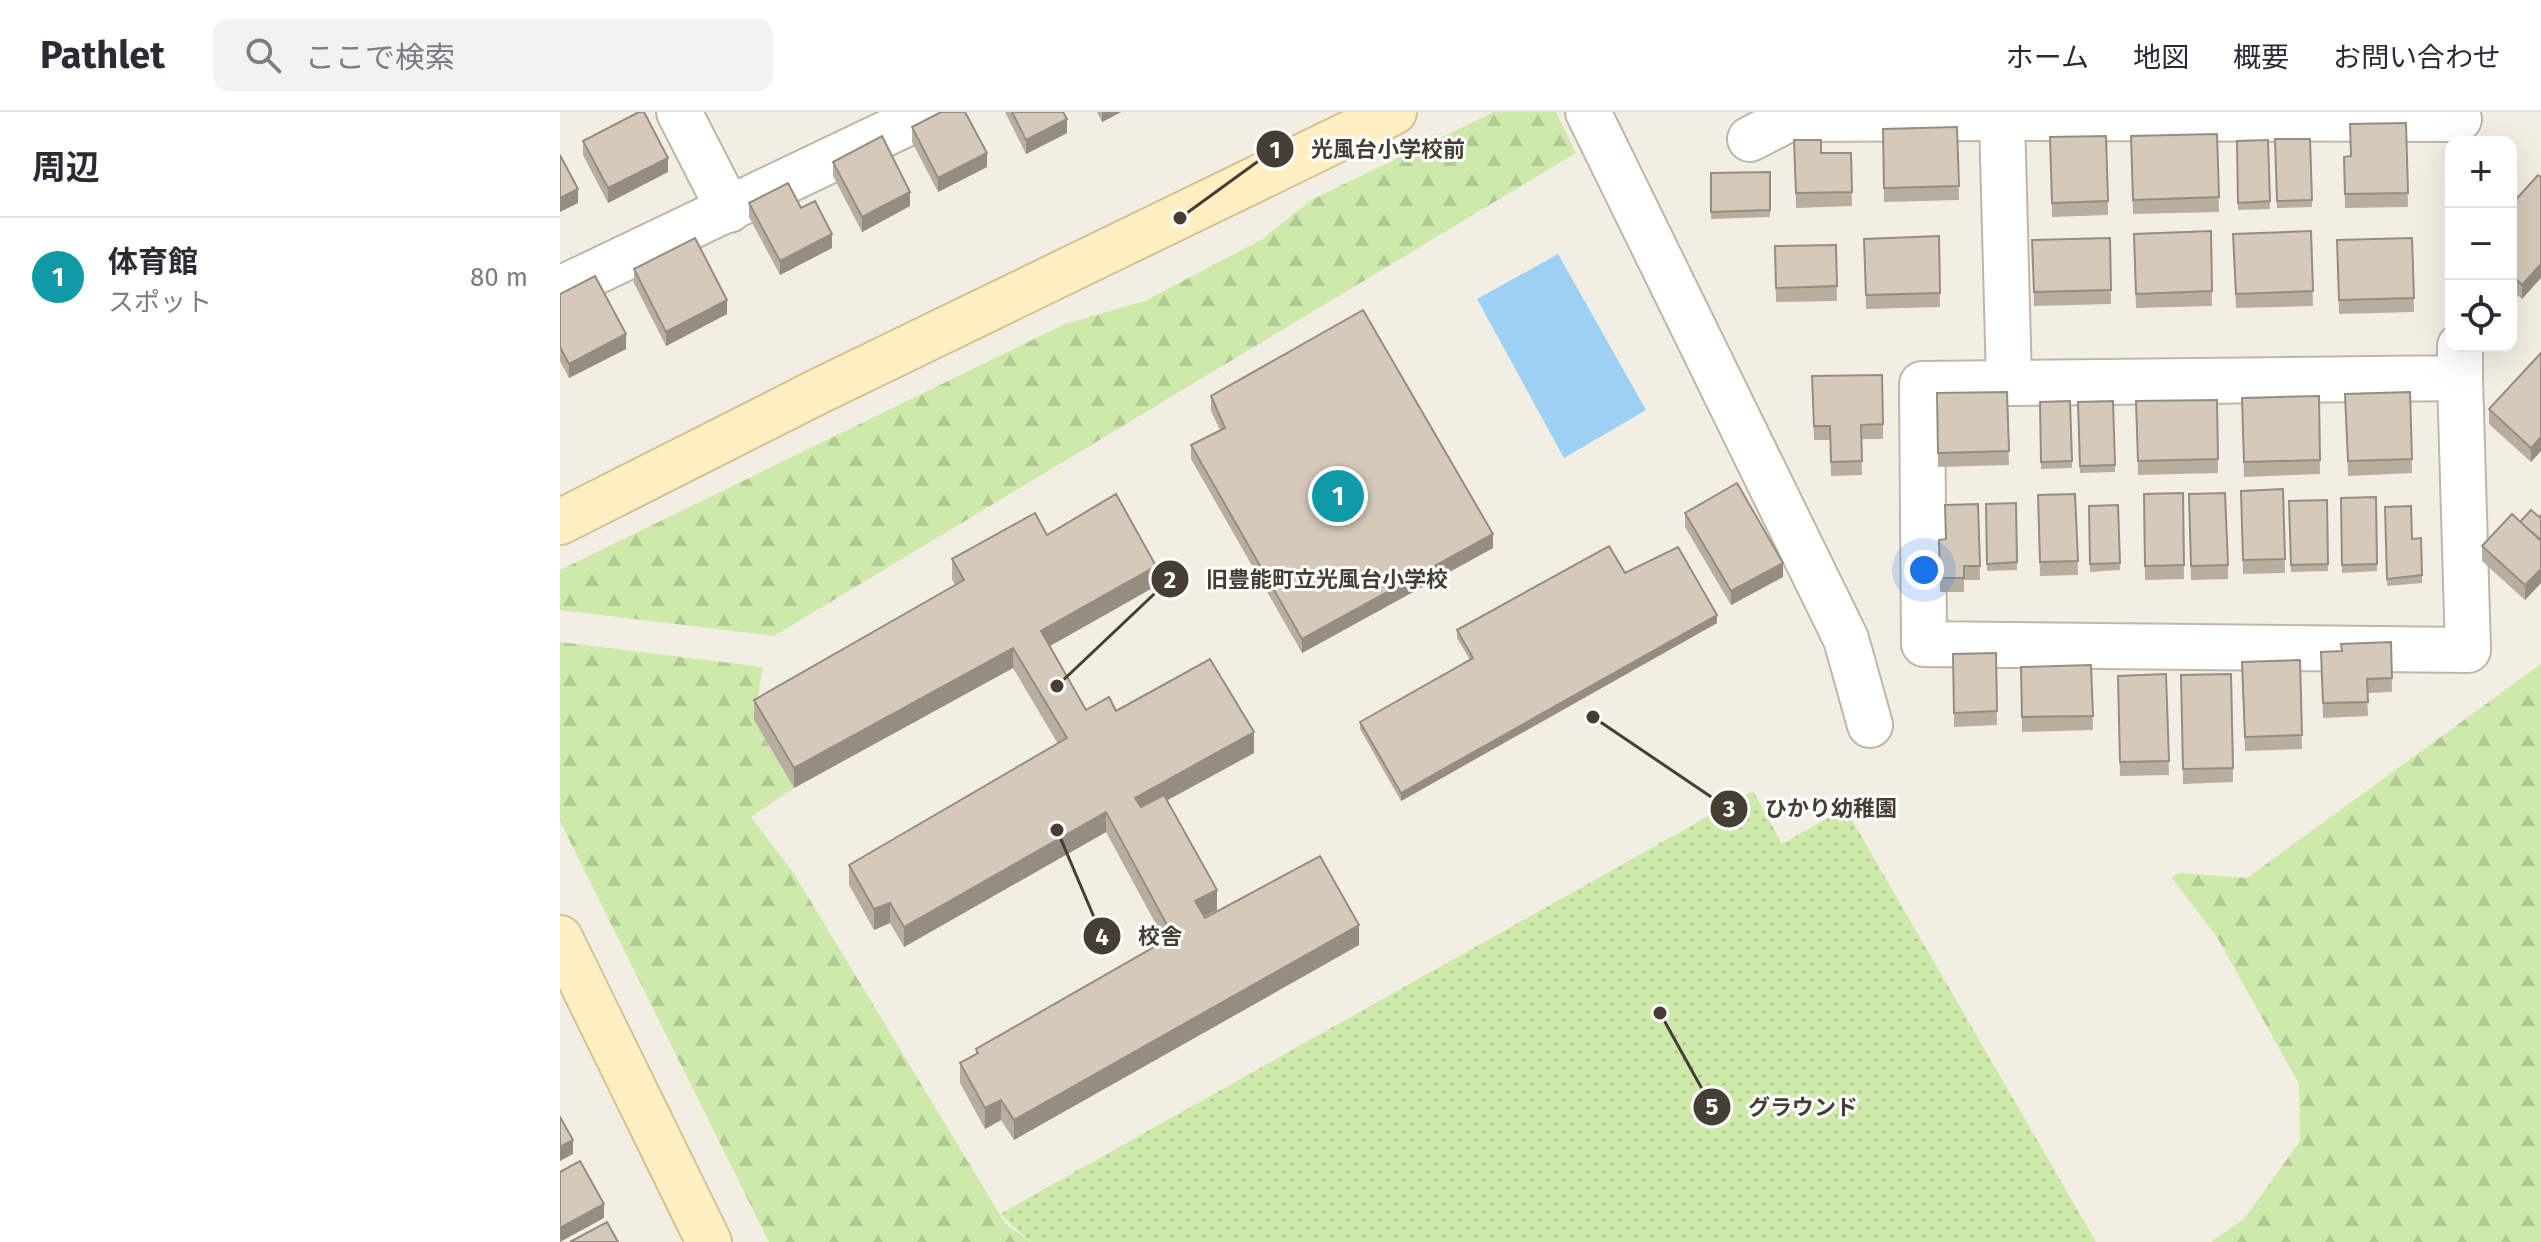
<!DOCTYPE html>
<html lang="ja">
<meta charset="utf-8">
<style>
body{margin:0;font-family:"Fira Sans","Noto Sans JP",sans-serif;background:#f2f2f3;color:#2b2b33}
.controls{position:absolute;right:24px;top:24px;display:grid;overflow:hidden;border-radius:16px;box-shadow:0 8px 32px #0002}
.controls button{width:72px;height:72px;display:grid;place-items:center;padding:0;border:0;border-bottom:2px solid #e1e1e2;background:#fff;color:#2b2b33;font:40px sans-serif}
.you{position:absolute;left:1364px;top:458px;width:28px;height:28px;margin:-20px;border:6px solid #fff;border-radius:50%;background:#1a73e8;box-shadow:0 0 0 12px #1a73e833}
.badge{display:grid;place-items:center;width:52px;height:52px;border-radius:50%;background:#0b8043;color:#fff;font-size:26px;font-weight:700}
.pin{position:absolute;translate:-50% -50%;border:4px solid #fff;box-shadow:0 2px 8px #0006}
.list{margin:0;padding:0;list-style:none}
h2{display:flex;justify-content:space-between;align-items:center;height:104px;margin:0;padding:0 32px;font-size:34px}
h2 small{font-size:26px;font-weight:400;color:#7c7c81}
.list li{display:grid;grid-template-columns:52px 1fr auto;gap:24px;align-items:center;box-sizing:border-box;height:120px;padding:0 32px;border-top:2px solid #e1e1e2}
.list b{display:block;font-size:30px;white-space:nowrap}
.list p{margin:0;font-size:26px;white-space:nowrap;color:#7c7c81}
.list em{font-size:26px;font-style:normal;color:#7c7c81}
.icon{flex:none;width:44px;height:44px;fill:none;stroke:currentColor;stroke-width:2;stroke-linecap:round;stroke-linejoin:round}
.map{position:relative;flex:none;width:1981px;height:1130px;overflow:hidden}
header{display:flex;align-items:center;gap:48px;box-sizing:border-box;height:112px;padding:0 40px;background:#fff;border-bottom:2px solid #e1e1e2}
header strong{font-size:38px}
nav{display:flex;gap:44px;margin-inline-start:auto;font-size:28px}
.search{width:560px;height:72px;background:#f2f2f3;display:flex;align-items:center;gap:20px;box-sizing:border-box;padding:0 28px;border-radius:16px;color:#7c7c81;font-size:30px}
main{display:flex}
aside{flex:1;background:#fff}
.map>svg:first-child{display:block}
.forest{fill:url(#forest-firs)}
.park{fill:url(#park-dots)}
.water{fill:#9cd1f3}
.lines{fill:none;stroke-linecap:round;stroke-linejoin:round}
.street-casing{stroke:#bfb6a6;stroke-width:48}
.secondary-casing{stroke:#d5c291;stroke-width:48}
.street{stroke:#fff;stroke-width:44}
.secondary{stroke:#ffefc2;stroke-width:44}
.wall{fill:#b7ae9f}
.shaded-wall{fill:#958d82}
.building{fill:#d5cab9;stroke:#958d82;stroke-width:2}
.leader{fill:none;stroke:#453e34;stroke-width:3}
.callout-dot{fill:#453e34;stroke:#fff;stroke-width:3}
.mark-label{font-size:24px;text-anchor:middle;font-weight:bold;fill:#fff}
.callout-label{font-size:22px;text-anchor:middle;font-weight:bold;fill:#453e34;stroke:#fff;stroke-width:6;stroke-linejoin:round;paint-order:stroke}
</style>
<header>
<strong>Pathlet</strong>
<div class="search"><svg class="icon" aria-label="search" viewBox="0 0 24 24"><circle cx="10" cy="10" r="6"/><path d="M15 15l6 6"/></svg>ここで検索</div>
<nav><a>ホーム</a><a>地図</a><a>概要</a><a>お問い合わせ</a></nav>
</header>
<main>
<aside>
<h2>周辺<small></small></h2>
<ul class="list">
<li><span class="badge" style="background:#0f9aa8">1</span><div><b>体育館</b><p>スポット</p></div><em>80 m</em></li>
</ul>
</aside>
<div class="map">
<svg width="1981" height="1130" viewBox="0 0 1981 1130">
<defs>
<pattern id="forest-firs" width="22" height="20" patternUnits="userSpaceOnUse" patternTransform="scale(2)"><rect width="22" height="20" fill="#ceeaaa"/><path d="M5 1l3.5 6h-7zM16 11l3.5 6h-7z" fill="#b2ca93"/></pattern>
<pattern id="park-dots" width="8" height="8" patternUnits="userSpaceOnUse" patternTransform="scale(2)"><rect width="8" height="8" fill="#ceeaaa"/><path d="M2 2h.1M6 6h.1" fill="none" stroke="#b2ca93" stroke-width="1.8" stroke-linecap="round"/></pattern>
</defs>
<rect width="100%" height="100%" fill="#f3eee4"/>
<g class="forest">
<path d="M934,0h62l20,41 -802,483 -214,-26v-40l505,-246 80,-23 116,-61 50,-40z"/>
<path d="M0,530l203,25 -9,53 40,68 -43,29 42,55 212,351 25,19h-261l-209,-421z"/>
<path d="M1981,552v578h-330l34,-24 55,-77 -1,-57 -82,-147 -46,-60 8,-4 68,5z"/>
</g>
<path class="park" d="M1193,679l29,53 63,-36 251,434h-1066l-30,-28z"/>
<path class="water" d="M998,142l88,156 -82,48 -87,-159z"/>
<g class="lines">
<g class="street-casing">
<g id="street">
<path d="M119,0l50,98"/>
<path d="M1028,0l258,527 24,86"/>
<path d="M1190,27l39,-20 213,-1v-6"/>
<path d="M0,177l371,-177"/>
<path d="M1900,234v32l-538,6 2,260 544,6 -8,-272"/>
<path d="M1449,269l-7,-263 457,1"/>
</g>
</g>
<g class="secondary-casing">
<g id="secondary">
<path d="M0,410l257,-130 577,-280"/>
<path d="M0,826l149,304"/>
</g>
</g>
<use href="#street" class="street"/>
<use href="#secondary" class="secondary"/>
</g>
<g class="wall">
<path d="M445,0h58l4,21 -41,21z"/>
<path d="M537,0h24l-19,10z"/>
<path d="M1846,11l2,84 -63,1 -1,-51 6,-1z"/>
<path d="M352,15l75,40 -49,25 -26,-50z"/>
<path d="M1397,15l2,73 -75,2 -1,-73z"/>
<path d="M1657,22l2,78 -86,2 -2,-78z"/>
<path d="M1546,24l2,79 -56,2 -2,-80z"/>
<path d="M1715,27h35l2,68 -35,1z"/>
<path d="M1234,28l27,13h30l1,53 -56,2z"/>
<path d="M1708,28l2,69 -32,1 -1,-69z"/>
<path d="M23,29l85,31 -60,31 -25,-48z"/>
<path d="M273,50l77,44 -48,26 -29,-56z"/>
<path d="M1210,60v45l-59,2v-46z"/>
<path d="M1978,63l-16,124 -11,-10v-84z"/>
<path d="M189,91l52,5 31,40 -52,27 -31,-58z"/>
<path d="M1651,119l1,75 -76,2 -2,-60z"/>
<path d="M1751,119l2,75 -77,2 -3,-60z"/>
<path d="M1379,124l1,71 -74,2 -2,-70z"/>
<path d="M1550,126l1,66 -77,2 -2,-66z"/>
<path d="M1852,126l2,74 -75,2 -2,-74z"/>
<path d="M1276,133l1,56 -61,1 -1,-56z"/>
<path d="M74,157l93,45 -61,32 -32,-63z"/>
<path d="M0,182l66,55 -57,29 -9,-17z"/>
<path d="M1981,241v98l-10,11 -42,-38v-15z"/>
<path d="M1252,264l71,48v15h-22l1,36 -31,1 -1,-36h-16z"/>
<path d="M1447,280l2,73 -71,2 -1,-74z"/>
<path d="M1850,280l2,81 -64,3 -3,-82z"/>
<path d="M651,284l282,152 -191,105 -111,-194v-14l29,-15 -9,-19z"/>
<path d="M1759,284l1,78 -76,3 -2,-79z"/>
<path d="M1657,288l1,73 -80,2 -2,-74z"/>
<path d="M1510,289l2,67 -31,1 -1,-67z"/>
<path d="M1553,289l2,71 -35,1 -2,-71z"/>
<path d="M1723,377l2,84 -42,1 -2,-83z"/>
<path d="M1623,381l1,86 -39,1 -1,-86z"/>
<path d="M1515,382l3,81 -38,1 -2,-81z"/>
<path d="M1629,382l39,71v14l-37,1z"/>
<path d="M1816,385l1,74 -35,2 -1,-75z"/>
<path d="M1767,388l1,71 -37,1 -2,-71z"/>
<path d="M1456,391l1,67 -30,1 -1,-67z"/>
<path d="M1418,392l2,76h-16v12h-24l-1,-52 7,-1z"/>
<path d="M1558,393l2,65 -30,2 -1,-66z"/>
<path d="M1825,395l27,32 9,-1 1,45 -35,3z"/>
<path d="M1125,401l98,64 -52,28 -46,-78z"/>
<path d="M1981,403v68l-16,17 -43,-39v-15l38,-24 19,-5z"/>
<path d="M487,423l109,51 -106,60 36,64 30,1 138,42 -87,47 50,110 -13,7 1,1 154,27 -345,195 -13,-20 -16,9 -25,-46v-20l16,-9v-5l189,-108 -59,-109 -202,115 -14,-24 -16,7 -25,-45v-20l209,-121 -45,-76 -219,120 -40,-68v-20l201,-115 -3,-6v-20z"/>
<path d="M1065,461l92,50 -316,178 -41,-72v-7l110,-62 -13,-22v-8z"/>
<path d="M1831,530l1,50 -25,1 1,23 -45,2 -2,-66 20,-1z"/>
<path d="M1436,541l1,72 -43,2 -1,-73z"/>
<path d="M1740,548l2,89 -57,2 -3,-75z"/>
<path d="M1531,553l2,65 -71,2 -1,-65z"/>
<path d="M1606,562l3,101 -49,1 -2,-100z"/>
<path d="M1671,562l2,108 -50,2 -2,-109z"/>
</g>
<g class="shaded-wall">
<path d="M542,0h19l-19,10z"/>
<path d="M507,7v14l-41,21v-14z"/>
<path d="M427,41v14l-49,25v-14z"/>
<path d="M108,46v14l-60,31v-15z"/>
<path d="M18,77v14l-18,9v-14z"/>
<path d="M350,80v14l-48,26v-15z"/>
<path d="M272,122v14l-52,27v-14z"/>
<path d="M1981,152v14l-19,21v-14z"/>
<path d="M167,188v14l-61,32v-14z"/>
<path d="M66,222v15l-57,29v-14z"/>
<path d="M1981,325v14l-10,11v-14z"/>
<path d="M933,422v14l-191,105v-14z"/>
<path d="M1223,451v14l-52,28v-14z"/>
<path d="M596,454v20l-115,65v-20z"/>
<path d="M1981,457v14l-16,17v-15z"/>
<path d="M1157,503v8l-316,178v-8z"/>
<path d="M453,536v20l-219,120v-20z"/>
<path d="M694,620v21l-119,65v-20z"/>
<path d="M546,700v20l-202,115v-20z"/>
<path d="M657,778v20l-22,11v-20z"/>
<path d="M330,791v20l-16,7v-21z"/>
<path d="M799,813v20l-345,195v-20z"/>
<path d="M441,988v20l-16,9v-21z"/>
<path d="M13,1028v14l-13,7v-14z"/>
<path d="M44,1092v14l-44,24v-14z"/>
</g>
<g class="building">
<path d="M79,0h5l24,46 -60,30 -25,-47z"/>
<path d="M381,0h24l22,41 -49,25 -26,-51z"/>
<path d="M452,0h51l4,7 -41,21z"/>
<path d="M1846,11l2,70 -63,1 -1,-37 7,-1 -1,-32z"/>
<path d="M1397,15l2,59 -75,2 -1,-59z"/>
<path d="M1657,22l2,63 -86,3 -2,-64z"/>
<path d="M322,24l28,56 -48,25 -29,-55z"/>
<path d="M1546,24l2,65 -56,2 -2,-66z"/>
<path d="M1715,27h35l2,61 -35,1z"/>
<path d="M1234,28h27v13h30l1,39 -56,1z"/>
<path d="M1708,28l2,61 -32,2 -1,-62z"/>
<path d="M0,43l18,34 -18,9z"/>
<path d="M1210,60v38l-59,2v-39z"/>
<path d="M1978,63l3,2v87l-19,21 -11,-11v-69z"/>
<path d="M228,71l13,25 14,-7 17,33 -52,27 -31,-58z"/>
<path d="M1651,119l1,60 -76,3 -2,-60z"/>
<path d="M1751,119l2,60 -77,3 -3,-60z"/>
<path d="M1379,124l1,57 -74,2 -2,-56z"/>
<path d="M135,126l32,62 -61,32 -32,-63z"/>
<path d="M1550,126l1,52 -77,2 -2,-52z"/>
<path d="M1852,126l2,60 -75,2 -2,-60z"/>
<path d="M1276,133l1,41 -61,2 -1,-42z"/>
<path d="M35,164l31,58 -57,30 -9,-17v-53z"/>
<path d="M803,198l130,224 -191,105 -111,-194 34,-17 -14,-32z"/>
<path d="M1981,241v84l-10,11 -42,-39z"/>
<path d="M1322,263l1,49 -22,1 1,36 -31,1 -1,-36h-16l-2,-50z"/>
<path d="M1447,280l2,59 -71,2 -1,-60z"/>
<path d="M1850,280l2,67 -64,2 -3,-67z"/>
<path d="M1759,284l1,64 -76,2 -2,-64z"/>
<path d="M1657,288l1,59 -80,2 -2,-60z"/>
<path d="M1510,289l2,60 -31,1 -1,-60z"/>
<path d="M1553,289l2,64 -35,1 -2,-64z"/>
<path d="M1177,371l46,80 -52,28 -46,-78z"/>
<path d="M1723,377l2,70 -42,1 -2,-69z"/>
<path d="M1623,381l1,72 -39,1 -1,-72z"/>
<path d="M1665,381l3,72 -37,1 -2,-72z"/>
<path d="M556,382l40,72 -115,65 45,79 23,-13 7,14 94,-52 44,73 -119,66 6,9 23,-12 53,95 -22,11 10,17 115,-62 39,69 -345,195 -13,-20 -16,8 -25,-45 18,-10 -2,-4 197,-113 -67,-124 -202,115 -14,-24 -16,6 -25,-44 218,-127 -54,-90 -219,120 -40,-68 210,-120 -12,-21 83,-46 12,22z"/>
<path d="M1515,382l3,67 -38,1 -2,-67z"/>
<path d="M1816,385l1,67 -35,1 -1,-67z"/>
<path d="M1767,388l1,64 -37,1 -2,-64z"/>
<path d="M1456,391l1,59 -30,2 -1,-60z"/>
<path d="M1418,392l2,62h-16v12h-24l-1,-38 7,-1 -1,-34z"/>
<path d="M1558,393l2,58 -30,1 -1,-58z"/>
<path d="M1851,394l1,33 9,-1 1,37 -35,4 -2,-72z"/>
<path d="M1971,398l8,7 2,-2v25l-21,-18z"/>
<path d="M1952,402l29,27v28l-16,16 -43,-39z"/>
<path d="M1049,434l16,27 53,-26 39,68 -316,178 -41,-71 113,-64 -16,-28z"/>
<path d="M1831,530l1,36 -25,1 1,23 -45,1 -2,-51 21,-1 -1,-7z"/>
<path d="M1436,541l1,58 -43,2 -1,-59z"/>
<path d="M1740,548l2,75 -57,2 -3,-75z"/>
<path d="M1531,553l2,51 -71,1 -1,-50z"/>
<path d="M1606,562l3,87 -49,1 -2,-86z"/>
<path d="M1671,562l2,94 -50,1 -2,-94z"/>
<path d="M0,1005l13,23 -13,7z"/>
<path d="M20,1049l24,43 -44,24v-56z"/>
<path d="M47,1110l11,20h-48z"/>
</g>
<path class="leader" d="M620 106L715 37M497 574L610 467M1033 605L1169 697M497 718L542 824M1100 901L1152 995"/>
<g class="callout-dot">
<circle cx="620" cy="106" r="8"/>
<circle cx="497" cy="574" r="8"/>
<circle cx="1033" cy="605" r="8"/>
<circle cx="497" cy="718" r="8"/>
<circle cx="1100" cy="901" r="8"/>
<circle cx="715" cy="37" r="20"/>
<circle cx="610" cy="467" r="20"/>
<circle cx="1169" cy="697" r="20"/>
<circle cx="542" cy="824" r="20"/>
<circle cx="1152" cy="995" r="20"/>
</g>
<g class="mark-label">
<text x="715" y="46">1</text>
<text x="610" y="476">2</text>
<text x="1169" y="705">3</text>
<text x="542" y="833">4</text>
<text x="1152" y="1003">5</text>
</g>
<g class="callout-label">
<text x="828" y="45">光風台小学校前</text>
<text x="767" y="475">旧豊能町立光風台小学校</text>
<text x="1271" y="704">ひかり幼稚園</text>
<text x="600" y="832">校舎</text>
<text x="1243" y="1003">グラウンド</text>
</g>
</svg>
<div class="controls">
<button>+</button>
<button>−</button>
<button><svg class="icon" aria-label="locate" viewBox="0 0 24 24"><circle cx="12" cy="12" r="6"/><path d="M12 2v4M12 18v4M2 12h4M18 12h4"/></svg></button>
</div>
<div class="you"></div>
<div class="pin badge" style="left:778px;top:384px;background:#0f9aa8">1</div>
</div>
</main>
